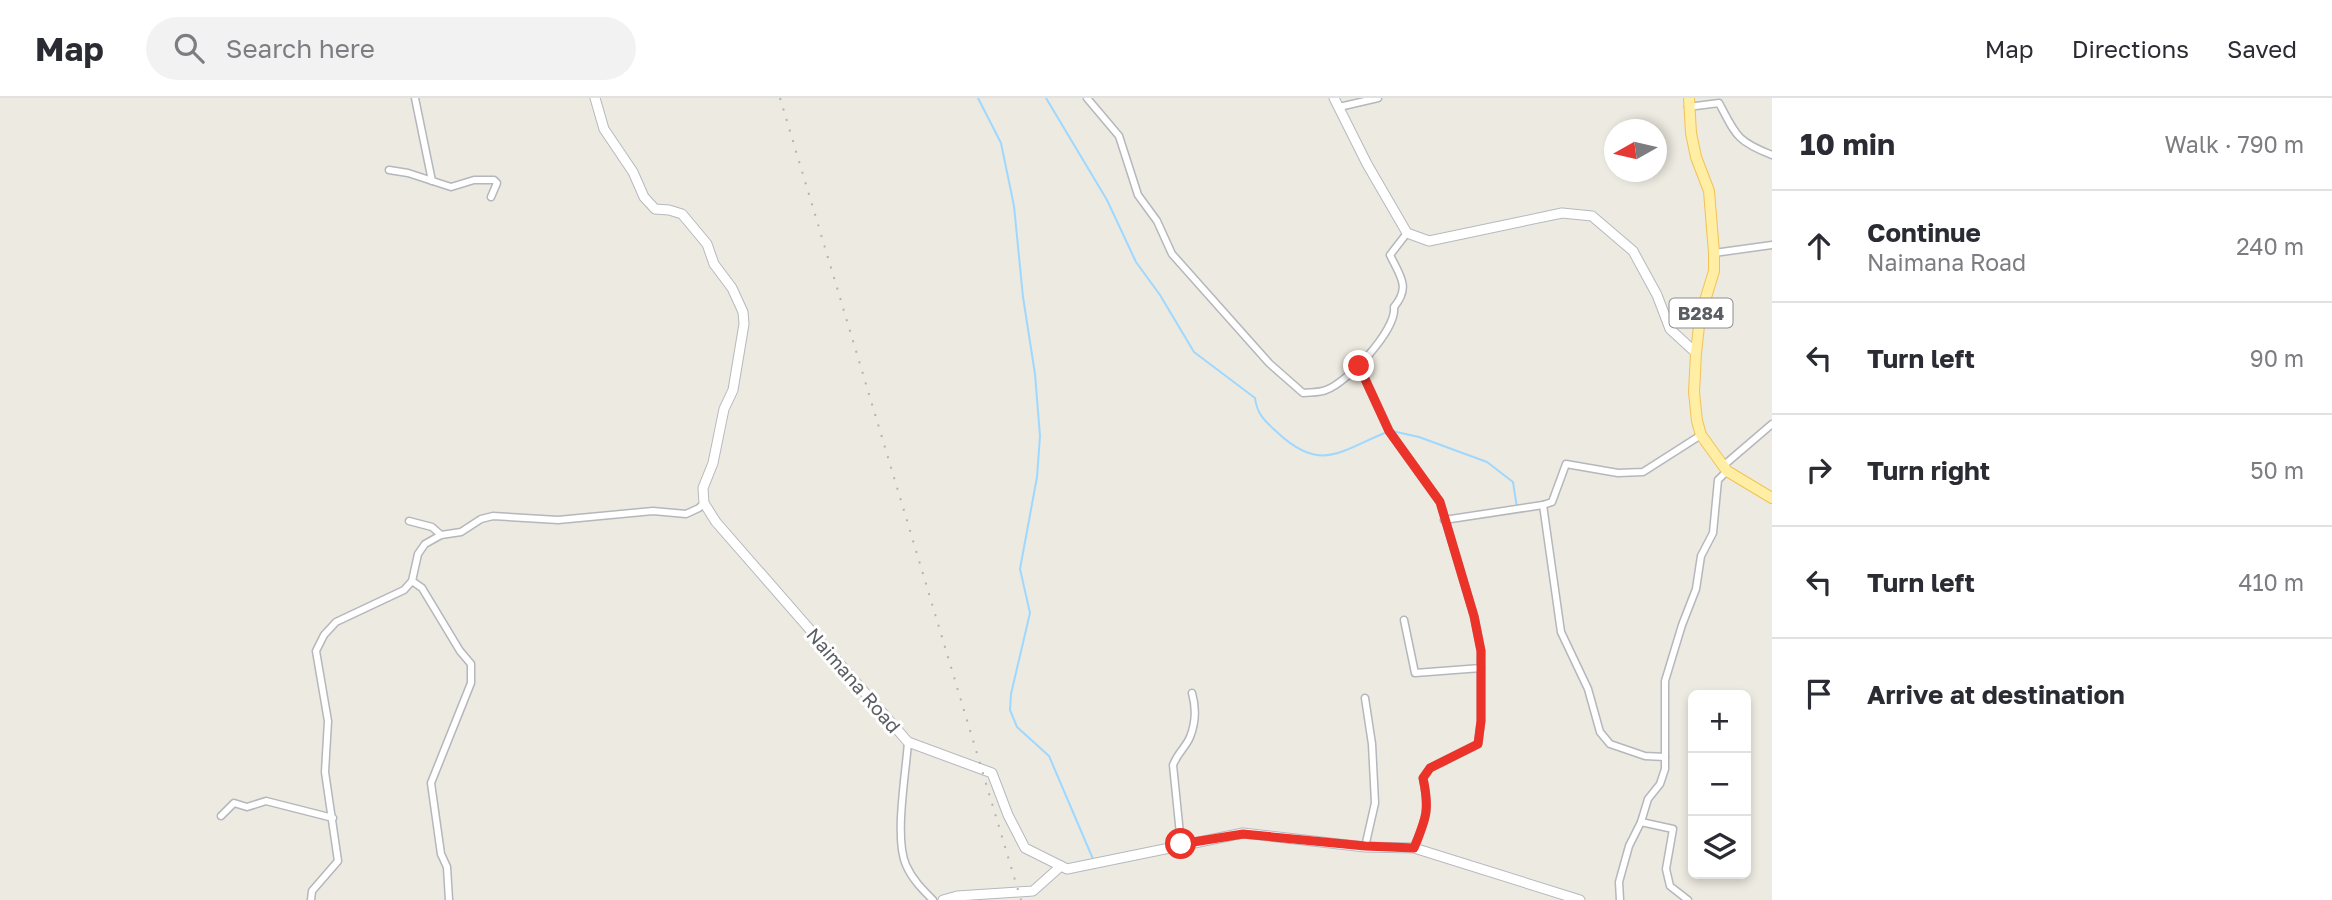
<!DOCTYPE html>
<meta charset="utf-8">
<style>
body{margin:0;font-family:"Golos Text",sans-serif;background:#f2f2f3;color:#2b2b33}
.controls{position:absolute;right:21px;bottom:21px;display:grid;overflow:hidden;border-radius:10px;box-shadow:0 4px 10px #0003}
.controls button{width:63px;height:63px;display:grid;place-items:center;padding:0;border:0;border-bottom:2px solid #e1e1e2;background:#fff;color:#2b2b33;font:35px sans-serif}
.compass{position:absolute;left:1604px;top:21px;width:63px;height:63px;border-radius:50%;background:#fff;box-shadow:0 4px 10px #0003;rotate:262deg}
.stop{position:absolute;width:21px;height:21px;margin:-16px;border:5px solid #eb3329;border-radius:50%;background:#fff}
.stop.end{background:#eb3329;border-color:#fff;box-shadow:0 2px 7px #0008}
.list{margin:0;padding:0;list-style:none}
h2{display:flex;justify-content:space-between;align-items:center;height:91px;margin:0;padding:0 28px;font-size:30px}
h2 small{font-size:23px;font-weight:400;color:#7c7c81}
.list li{display:grid;grid-template-columns:46px 1fr auto;gap:21px;align-items:center;box-sizing:border-box;height:112px;padding:0 28px;border-top:2px solid #e1e1e2}
.list b{display:block;font-size:26px;white-space:nowrap}
.list p{margin:0;font-size:23px;white-space:nowrap;color:#7c7c81}
.list em{font-size:23px;font-style:normal;color:#7c7c81}
.icon{flex:none;width:38px;height:38px;fill:none;stroke:currentColor;stroke-width:2;stroke-linecap:round;stroke-linejoin:round}
.map{position:relative;flex:none;width:1772px;height:802px;overflow:hidden}
header{display:flex;align-items:center;gap:42px;box-sizing:border-box;height:98px;padding:0 35px;background:#fff;border-bottom:2px solid #e1e1e2}
header strong{font-size:33px}
nav{display:flex;gap:38px;margin-inline-start:auto;font-size:24px}
.search{width:490px;height:63px;background:#f2f2f3;display:flex;align-items:center;gap:18px;box-sizing:border-box;padding:0 24px;border-radius:38px;color:#7c7c81;font-size:26px}
main{display:flex}
aside{flex:1;background:#fff}
.map>svg:first-child{display:block}
.lines{fill:none;stroke-linecap:round;stroke-linejoin:round}
.stream{stroke:#9fd8ff;stroke-width:2}
.street-casing{stroke:#b4b7bc;stroke-width:9}
.secondary-casing{stroke:#b5b9be;stroke-width:11}
.primary-casing{stroke:#f3c254;stroke-width:12}
.street{stroke:#fff;stroke-width:6}
.secondary{stroke:#fff;stroke-width:9}
.primary{stroke:#ffeea4;stroke-width:10}
.rail{stroke:#b2b3b3;stroke-width:2;stroke-dasharray:2 9;stroke-linecap:butt}
.route{stroke:#eb3329;stroke-width:9}
.labels{text-anchor:middle;dominant-baseline:central;stroke-width:6;stroke-linejoin:round;paint-order:stroke}
.shield{fill:#fff;stroke:#8c8e91;stroke-width:2}
.shield-label{font-size:18px;font-weight:bold;fill:#5a5e62}
.street-label{font-size:19px;fill:#5a5e62;stroke:#fff}
</style>
<header>
<strong>Map</strong>
<div class="search"><svg class="icon" aria-label="search" viewBox="0 0 24 24"><circle cx="10" cy="10" r="6"/><path d="M15 15l6 6"/></svg>Search here</div>
<nav><a>Map</a><a>Directions</a><a>Saved</a></nav>
</header>
<main>
<div class="map">
<svg width="1772" height="802" viewBox="0 0 1772 802">
<rect width="100%" height="100%" fill="#edeae1"/>
<g class="lines">
<g class="stream">
<path d="M978,0l23,45 13,63 9,91 12,77 5,62 -3,41 -17,92 10,44 -19,81 -1,16 7,17 32,29 44,103"/>
<path d="M1046,0l61,102 29,62 24,33 34,57 61,46c2,17 11,24 23,35 43,40 62,18 109,-1"/>
<path d="M1392,333l27,6 68,25 26,20 4,26"/>
</g>
<g class="street-casing">
<g id="street">
<path d="M415,0l17,83"/>
<path d="M1087,0l32,38 19,59 19,26 15,33 97,109 34,30c7,-1 16,0 23,-3 21,-7 71,-60 68,-83 17,-20 6,-31 -4,-52l17,-22"/>
<path d="M1339,9l39,-9"/>
<path d="M1688,9l31,-4c17,32 17,38 53,52"/>
<path d="M389,72l19,3 43,14 23,-7h20l3,3 -6,14"/>
<path d="M1714,155l58,-8"/>
<path d="M1359,268l30,65 51,71 34,114 7,35v70l-3,23 -48,24 -7,10c7,33 3,40 -9,70"/>
<path d="M1723,368l49,-42"/>
<path d="M1543,407l18,127 27,57 12,43 10,12 35,12 20,1"/>
<path d="M1444,422l99,-15 9,-3 14,-38 52,9 25,-1 58,-37"/>
<path d="M409,423l23,6 9,8"/>
<path d="M412,483l10,7 38,63 11,13v19l-40,100 10,71 6,13 2,33"/>
<path d="M1404,522l11,53 66,-5"/>
<path d="M908,644c-2,31 -14,96 -2,123 6,14 16,24 27,35"/>
<path d="M221,718l13,-13 13,4 19,-6 67,17"/>
<path d="M1641,724l32,7 -7,40 4,17 18,14"/>
<path d="M1181,746l-8,-79c5,-13 13,-18 17,-28 6,-15 6,-30 2,-44"/>
<path d="M1365,749l10,-44 -3,-59 -7,-46"/>
<path d="M311,802l1,-9 26,-30 -13,-89 3,-51 -12,-70 8,-16 12,-13 68,-32 8,-9 6,-27 7,-10 16,-9 20,-3 20,-13 12,-3 65,4 95,-9 33,3 13,-6 5,-5"/>
<path d="M1620,802l-1,-18 10,-36 12,-24 7,-23 12,-15 5,-15v-88l17,-56 14,-36 5,-33 12,-23 5,-53 9,-9"/>
</g>
</g>
<g class="secondary-casing">
<g id="secondary">
<path d="M595,0l9,31 29,43 11,25 11,12 14,1 13,4 25,30 7,20 18,24 11,24 1,12 -11,66 -9,19 -11,54 -10,25 1,15 12,19 192,220 84,31 16,42 17,33 42,21 176,-36 122,14 49,1 166,52"/>
<path d="M1334,0l33,66 40,69 22,8 133,-28 30,3 41,35 24,44 13,34 26,24"/>
<path d="M943,802l14,-4 76,-5 28,-25"/>
</g>
</g>
<g class="primary-casing">
<path id="primary" d="M1689,0l2,35 5,24 13,34 5,62v18l-14,46 -4,36 -2,39 3,29 4,14 26,36 45,27"/>
</g>
<use href="#street" class="street"/>
<use href="#secondary" class="secondary"/>
<use href="#primary" class="primary"/>
<path class="rail" d="M780,0l241,802"/>
</g>
<g class="lines">
<path class="route" d="M1181,746l62,-10 122,12 49,2c12,-30 16,-37 9,-70l7,-10 48,-24 3,-23v-70l-7,-35 -34,-114 -51,-71 -30,-65"/>
</g>
<g class="labels">
<rect class="shield" x="1669.5" y="200.5" width="63" height="29" rx="5"/>
<g class="shield-label">
<text x="1701" y="215">B284</text>
</g>
<g class="street-label">
<text transform="translate(854 582) rotate(49)">Naimana Road</text>
</g>
</g>
</svg>
<div class="controls">
<button>+</button>
<button>−</button>
<button><svg class="icon" aria-label="layers" viewBox="0 0 24 24"><path d="M12 4l9 5-9 5-9-5zM3 14l9 5 9-5"/></svg></button>
</div>
<svg class="compass" viewBox="-18 -18 36 36"><path d="M0-13l5 13h-10z" fill="#e53935"/><path d="M0 13l5-13h-10z" fill="#7c7c81"/></svg>
<div class="stop" style="left:1181px;top:746px"></div>
<div class="stop end" style="left:1359px;top:268px"></div>
</div>
<aside>
<h2>10 min<small>Walk · 790 m</small></h2>
<ul class="list">
<li><svg class="icon" aria-label="ahead" viewBox="0 0 24 24"><path d="M12 20V5M6 11l6-6 6 6"/></svg><div><b>Continue</b><p>Naimana Road</p></div><em>240 m</em></li>
<li><svg class="icon" aria-label="left" viewBox="0 0 24 24"><path d="M17 20v-9H6M10 6l-5 5 5 5"/></svg><div><b>Turn left</b></div><em>90 m</em></li>
<li><svg class="icon" aria-label="right" viewBox="0 0 24 24"><path d="M7 20v-9h11M14 6l5 5-5 5"/></svg><div><b>Turn right</b></div><em>50 m</em></li>
<li><svg class="icon" aria-label="left" viewBox="0 0 24 24"><path d="M17 20v-9H6M10 6l-5 5 5 5"/></svg><div><b>Turn left</b></div><em>410 m</em></li>
<li><svg class="icon" aria-label="arrive" viewBox="0 0 24 24"><path d="M6 21V4h12l-3 4 3 4H6"/></svg><div><b>Arrive at destination</b></div></li>
</ul>
</aside>
</main>
